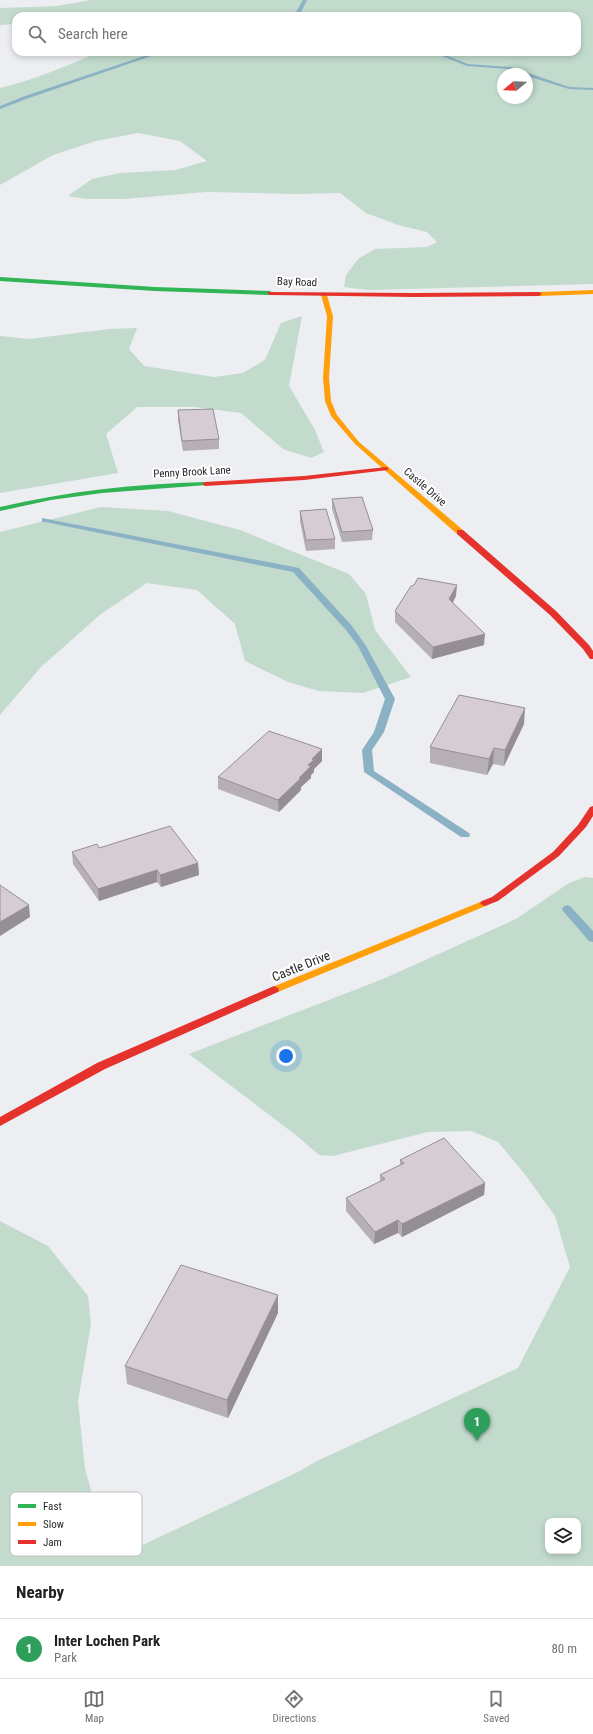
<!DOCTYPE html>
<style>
body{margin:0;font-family:"Roboto Condensed",sans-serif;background:#f2f2f2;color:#202124}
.controls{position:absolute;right:12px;bottom:12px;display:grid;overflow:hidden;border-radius:8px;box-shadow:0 2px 6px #0003}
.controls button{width:36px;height:36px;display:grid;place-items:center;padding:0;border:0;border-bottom:1px solid #e0e0e0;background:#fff;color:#202124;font:20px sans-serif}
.compass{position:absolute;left:497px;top:68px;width:36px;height:36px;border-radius:50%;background:#fff;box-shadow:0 2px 6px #0003;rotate:251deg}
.you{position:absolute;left:286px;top:1056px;width:14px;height:14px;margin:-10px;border:3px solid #fff;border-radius:50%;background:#1a73e8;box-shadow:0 0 0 6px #1a73e833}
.badge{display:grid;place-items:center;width:26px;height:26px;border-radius:50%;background:#6b6d70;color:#fff;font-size:13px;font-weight:700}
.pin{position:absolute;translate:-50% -33px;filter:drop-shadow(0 1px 2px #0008)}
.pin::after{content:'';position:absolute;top:21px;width:14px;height:12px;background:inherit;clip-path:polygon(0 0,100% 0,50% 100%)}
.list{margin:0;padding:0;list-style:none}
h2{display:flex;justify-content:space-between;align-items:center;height:52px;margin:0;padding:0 16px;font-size:17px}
h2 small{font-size:13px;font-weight:400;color:#757577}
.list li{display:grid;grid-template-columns:26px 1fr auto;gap:12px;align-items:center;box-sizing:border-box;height:60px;padding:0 16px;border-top:1px solid #e0e0e0}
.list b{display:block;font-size:15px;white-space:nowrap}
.list p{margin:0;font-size:13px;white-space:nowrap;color:#757577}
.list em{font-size:13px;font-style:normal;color:#757577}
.icon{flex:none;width:22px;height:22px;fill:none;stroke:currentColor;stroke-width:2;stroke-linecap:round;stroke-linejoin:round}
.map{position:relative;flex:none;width:593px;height:1566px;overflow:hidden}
.search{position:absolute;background:#fff;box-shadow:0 2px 6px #0003;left:12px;right:12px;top:12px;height:44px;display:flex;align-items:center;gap:10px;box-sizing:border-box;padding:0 14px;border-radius:12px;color:#757577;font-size:15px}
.sheet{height:112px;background:#fff}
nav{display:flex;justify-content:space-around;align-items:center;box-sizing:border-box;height:56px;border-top:1px solid #e0e0e0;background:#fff;font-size:11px;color:#757577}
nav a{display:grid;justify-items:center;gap:2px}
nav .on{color:#6b6d70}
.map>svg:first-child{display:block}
.green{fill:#c2dbcd;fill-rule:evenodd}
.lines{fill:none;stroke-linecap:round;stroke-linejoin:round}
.stream{fill:#8bb2c4;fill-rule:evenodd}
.fast{fill:#30b455;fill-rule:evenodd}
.slow{fill:#ff9f0a;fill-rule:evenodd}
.jam{fill:#e5322d;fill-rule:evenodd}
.wall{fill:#b7afb6}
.shaded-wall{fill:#958f94}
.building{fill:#d5ccd4;stroke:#958f94}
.labels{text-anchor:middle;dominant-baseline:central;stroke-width:4;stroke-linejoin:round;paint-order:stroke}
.far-street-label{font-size:11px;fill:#26282a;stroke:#fff}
.street-label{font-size:13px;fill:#26282a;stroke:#fff}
.key{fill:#fff;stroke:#bebebf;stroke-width:1}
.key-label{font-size:11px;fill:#26282a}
</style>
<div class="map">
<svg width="593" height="1566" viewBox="0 0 593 1566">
<rect width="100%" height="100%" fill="#eceef2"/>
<g class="green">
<path d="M91,0h502v284l-225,6 -24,-3 2,-12 12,-16 17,-10 52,-2 10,-5 -10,-10 -29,-7 -32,-12 -26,-20 -44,1 -90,-2 -82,7h-38l-18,-3 24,-17 28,-6 55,-3 32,-9 -27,-20 -42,-8 -42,8 -43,14 -53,30v-97c33,-8 64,-21 95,-34l-1,-2h483v-36h-561v8l-16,1v-17l57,-2zM503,74h24v24h-24z"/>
<path d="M302,316l-13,70 25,42 10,24 -13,6 -28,-9 -42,-36 -46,-6h-58l-31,27 12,39 -118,20v-157l29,3 80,-10 28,-1 -8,21 15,17 70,11 29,-4 22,-13 16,-37z"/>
<path d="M101,507l67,4 72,19 109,44 17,20 9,36 36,47 -48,16 -44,-2 -31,-9 -43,-21 -10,-37 -38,-34 -50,-7 -46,31 -60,53 -41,48v-183z"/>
<path d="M585,877l8,1v688h-593v-345l48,25 40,50 3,28 -13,77 7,68 17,60 32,20 164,-77 19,-11 201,-93 52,-101 -15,-51 -31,-43 -26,-31 -27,-11 -43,1 -95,24 -14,-1 -22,-19 -108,-82 194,-75 133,-60 53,-36zM548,1521h30v30h-30z"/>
</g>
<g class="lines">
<g class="stream">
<path d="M303,0h4l-6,12 13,4 -16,-2 -22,2 20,-4z"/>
<path d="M156,52h7l-134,46 -29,11v-3l25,-10z"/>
<path d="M432,52h6l30,12 43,3 58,20 24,1v2l-24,-1 -42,-13v-2l-19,-5 -41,-3z"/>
<path d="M42,518l257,50 53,58 14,20 29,53 -11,33 -12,18 2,21 95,62 1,2 -1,2h-8l-97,-65 -2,-22 12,-18 11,-33 -27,-53 -12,-16 -53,-58 -248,-50h-3z"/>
<path d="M567,905l4,2 22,24v11l-4,-1 -26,-30 -1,-2 1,-2z"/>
</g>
<g class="fast">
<path d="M0,277l155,10 115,4 3,2 -3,2 -115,-4 -155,-10z"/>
<path d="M205,482l3,2 -1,1 -105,8 -51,7 -51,11v-4c68,-16 136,-23 205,-25z"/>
</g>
<g class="slow">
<path d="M593,290v4l-54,2 -3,-2 3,-2z"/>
<path d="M324,293l3,2 6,21 -4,62 2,23 6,14 22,27 104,88v4h-6l-102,-90 -24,-28 -6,-15 -2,-23 4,-62 -6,-21z"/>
<path d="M485,900l3,1 2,2 -2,2 -210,87h-8l-1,-2 1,-2z"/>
</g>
<g class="jam">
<path d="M268,292l146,1 125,-1 3,2 -3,2 -125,1 -144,-2 -2,-1z"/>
<path d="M386,467l2,1v2l-84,10 -99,6 -3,-2 3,-2 99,-6z"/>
<path d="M457,530h6l93,81 33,34 4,6v8h-3l-7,-10 -33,-34 -93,-81z"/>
<path d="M593,806v10l-7,11 -27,29 -61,45 -13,5 -3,-1 -2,-2 2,-2 10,-4 61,-45 25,-27 12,-18z"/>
<path d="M274,986l4,2 1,2 -1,2 -173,77 -105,57v-9l97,-54z"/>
</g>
</g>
<g class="wall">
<path d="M178,410l41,29v10l-36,2 -5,-31z"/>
<path d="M332,499l41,31 -1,10 -30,2 -10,-33z"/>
<path d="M300,511l35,28v10l-29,2 -6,-30z"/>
<path d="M456,596l-3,6 31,43 -52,14 -37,-37v-11z"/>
<path d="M524,724l-20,42 -11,-2 -6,11 -57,-12v-16z"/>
<path d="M322,761l-8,8v3l-3,3v3l-10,9v3l-22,22 -61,-23v-12z"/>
<path d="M99,848l99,15 1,12 -38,12 -4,-5 -58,19 -26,-37 -1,-12z"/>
<path d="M400,1160l85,23 -1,12 -82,42 -4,-4 -24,11 -28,-33v-13l34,-16v-7l20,-10z"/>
<path d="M278,1313l-50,105 -101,-34 -2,-18z"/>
</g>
<g class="shaded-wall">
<path d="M457,585l-1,11 -7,14v-11z"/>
<path d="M485,634l-1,11 -52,14 1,-12z"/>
<path d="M525,708l-1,16 -20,42 1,-16z"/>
<path d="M494,748l-1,16 -6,11 2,-16z"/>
<path d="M322,749v12l-8,8v3l-3,3v3l-10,9v3l-22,22 -1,-12 30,-35 4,-6z"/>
<path d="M198,863l1,12 -38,12 -1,-12z"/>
<path d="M157,870v12l-58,19 -1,-12z"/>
<path d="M29,905l1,12 -30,19v-14z"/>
<path d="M485,1183l-1,12 -82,42v-13z"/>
<path d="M398,1220v13l-24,11 1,-12z"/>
<path d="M278,1295v18l-50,105 -1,-18z"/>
</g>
<g class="building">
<path d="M213,409l6,30 -37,2 -4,-31z"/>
<path d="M362,497l11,33 -31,2 -10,-33z"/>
<path d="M326,509l9,30 -29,1 -6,-29z"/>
<path d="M418,578l39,7 -8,14 36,35 -52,13 -38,-36 16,-25 3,-1z"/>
<path d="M459,695l66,13 -20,42 -11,-2 -5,11 -59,-12z"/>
<path d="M269,731l53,18 -10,10 2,1 -6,5 3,1 -12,12h2l-23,22 -60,-23z"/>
<path d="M170,826l28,37 -38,12 -3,-5 -59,19 -26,-37 25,-8 2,4z"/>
<path d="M0,885l29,20 -29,17z"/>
<path d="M444,1138l41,45 -83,41 -4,-4 -23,12 -29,-34 39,-19 -5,-4 24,-12 -4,-3z"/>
<path d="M181,1265l97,30 -51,105 -102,-34z"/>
</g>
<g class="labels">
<g class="far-street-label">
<text transform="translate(297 282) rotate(2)">Bay Road</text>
<text transform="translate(192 472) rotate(-3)">Penny Brook Lane</text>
<text transform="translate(425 487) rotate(41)">Castle Drive</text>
</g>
<g class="street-label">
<text transform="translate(301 966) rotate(-22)">Castle Drive</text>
</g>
</g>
<rect x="10" y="1492" width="132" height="64" rx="6" class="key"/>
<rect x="18" y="1504" width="18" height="4" fill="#30b455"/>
<rect x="18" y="1522" width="18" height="4" fill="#ff9f0a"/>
<rect x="18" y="1540" width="18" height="4" fill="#e5322d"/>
<g class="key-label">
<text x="43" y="1510">Fast</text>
<text x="43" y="1528">Slow</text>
<text x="43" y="1546">Jam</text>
</g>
</svg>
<div class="controls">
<button><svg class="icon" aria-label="layers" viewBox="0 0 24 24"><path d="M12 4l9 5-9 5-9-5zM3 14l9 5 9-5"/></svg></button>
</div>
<svg class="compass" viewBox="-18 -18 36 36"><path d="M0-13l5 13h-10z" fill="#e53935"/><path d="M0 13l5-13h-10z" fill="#757577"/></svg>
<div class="you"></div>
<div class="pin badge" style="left:477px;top:1441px;background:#2e9e5b">1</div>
<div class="search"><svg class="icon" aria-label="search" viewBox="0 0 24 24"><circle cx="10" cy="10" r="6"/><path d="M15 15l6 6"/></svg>Search here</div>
</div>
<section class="sheet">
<h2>Nearby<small></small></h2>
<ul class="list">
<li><span class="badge" style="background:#2e9e5b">1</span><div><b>Inter Lochen Park</b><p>Park</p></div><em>80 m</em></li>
</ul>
</section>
<nav>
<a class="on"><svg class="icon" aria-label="map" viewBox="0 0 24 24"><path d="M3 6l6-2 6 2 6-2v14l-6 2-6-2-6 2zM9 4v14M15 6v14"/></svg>Map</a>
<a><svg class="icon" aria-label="directions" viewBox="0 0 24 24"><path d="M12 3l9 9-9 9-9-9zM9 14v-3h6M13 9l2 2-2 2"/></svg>Directions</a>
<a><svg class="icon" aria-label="saved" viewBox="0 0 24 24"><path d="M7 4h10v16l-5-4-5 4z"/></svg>Saved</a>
</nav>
